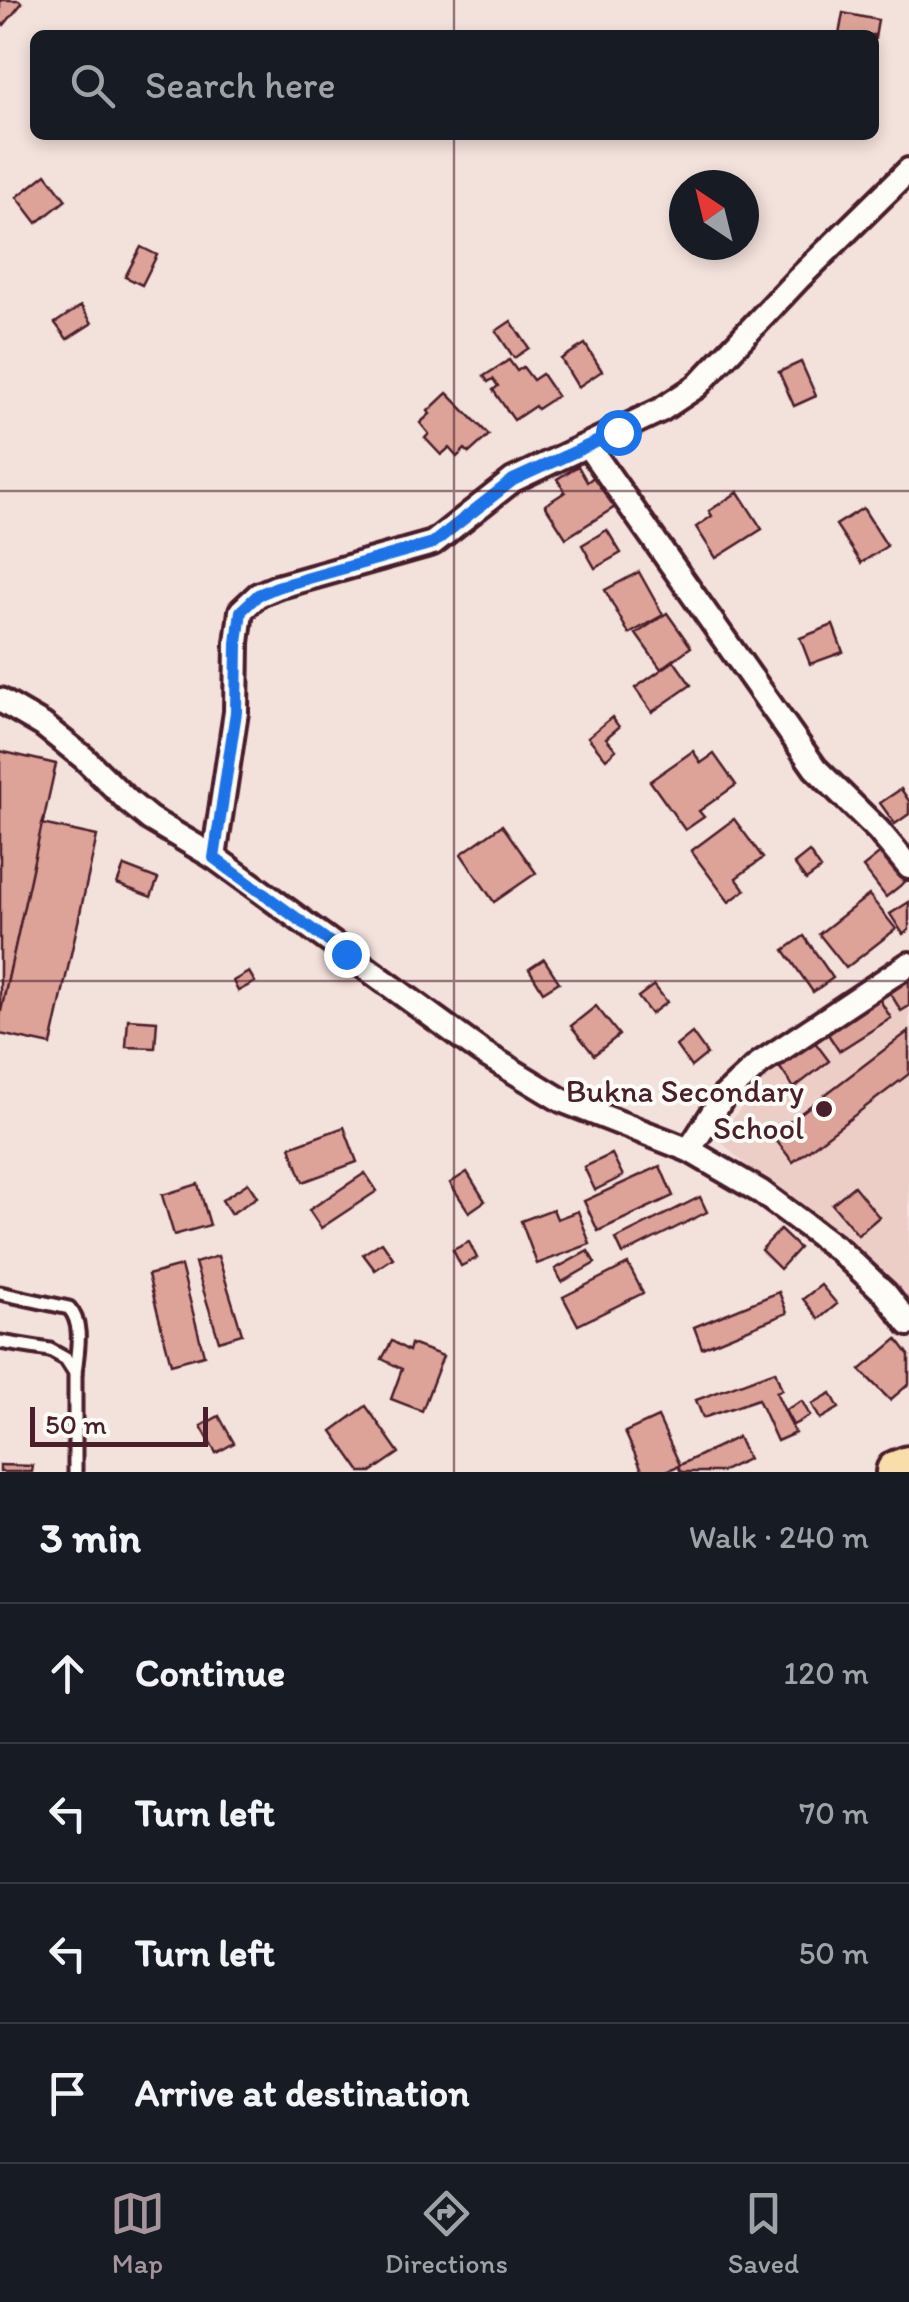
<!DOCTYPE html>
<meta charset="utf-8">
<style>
body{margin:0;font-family:Itim,sans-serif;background:#242831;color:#f1f3f6}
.compass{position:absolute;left:669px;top:170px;width:90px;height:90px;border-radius:50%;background:#171b24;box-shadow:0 5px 15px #0003;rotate:325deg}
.scale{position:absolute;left:30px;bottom:25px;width:178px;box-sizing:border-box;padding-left:10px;border:5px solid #4a1f2b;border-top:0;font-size:28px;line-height:35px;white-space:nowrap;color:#4a1f2b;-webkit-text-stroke:8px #fdfcf7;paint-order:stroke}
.stop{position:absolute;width:30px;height:30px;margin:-22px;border:8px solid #1a73e8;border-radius:50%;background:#fff}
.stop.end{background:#1a73e8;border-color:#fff;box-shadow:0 2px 10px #0008}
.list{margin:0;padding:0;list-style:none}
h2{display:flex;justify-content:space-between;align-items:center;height:130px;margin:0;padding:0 40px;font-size:42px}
h2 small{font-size:32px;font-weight:400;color:#9ea1a6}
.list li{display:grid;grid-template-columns:65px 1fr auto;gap:30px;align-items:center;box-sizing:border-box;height:140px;padding:0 40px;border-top:2px solid #363941}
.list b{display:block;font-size:38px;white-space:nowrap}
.list em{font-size:32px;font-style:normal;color:#9ea1a6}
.icon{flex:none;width:55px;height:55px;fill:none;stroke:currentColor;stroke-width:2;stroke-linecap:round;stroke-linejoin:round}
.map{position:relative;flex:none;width:909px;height:1472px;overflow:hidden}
.search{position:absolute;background:#171b24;box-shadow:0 5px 15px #0003;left:30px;right:30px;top:30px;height:110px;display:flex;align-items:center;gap:25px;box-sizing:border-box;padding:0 35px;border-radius:15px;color:#9ea1a6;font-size:38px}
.sheet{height:690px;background:#171b24}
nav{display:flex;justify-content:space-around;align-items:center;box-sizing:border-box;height:140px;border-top:2px solid #363941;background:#171b24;font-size:28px;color:#9ea1a6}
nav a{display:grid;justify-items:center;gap:5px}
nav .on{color:#a6949b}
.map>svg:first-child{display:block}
.built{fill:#eccec7}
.building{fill:#dda399;stroke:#4a1f2b;stroke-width:2.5}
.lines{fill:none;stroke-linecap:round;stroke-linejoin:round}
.lane-casing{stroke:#4a1f2b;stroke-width:19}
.street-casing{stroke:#4a1f2b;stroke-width:30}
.highway-casing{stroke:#4a1f2b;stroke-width:50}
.lane{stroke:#fdfcf7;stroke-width:11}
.street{stroke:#fdfcf7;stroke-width:22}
.highway{stroke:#f9ddab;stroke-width:42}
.route{stroke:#1a73e8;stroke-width:12}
.grid{fill:none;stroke:#4a1f2b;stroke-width:2.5;stroke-opacity:0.55}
.poi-dot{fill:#4a1f2b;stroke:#fdfcf7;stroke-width:4}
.labels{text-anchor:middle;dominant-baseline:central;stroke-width:8;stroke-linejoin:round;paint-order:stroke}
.poi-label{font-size:32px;fill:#4a1f2b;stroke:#fdfcf7;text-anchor:end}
</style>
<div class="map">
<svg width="909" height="1472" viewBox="0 0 909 1472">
<rect width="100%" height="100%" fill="#f3e1db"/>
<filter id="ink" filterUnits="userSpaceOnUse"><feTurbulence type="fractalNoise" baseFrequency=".01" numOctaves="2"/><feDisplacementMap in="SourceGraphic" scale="20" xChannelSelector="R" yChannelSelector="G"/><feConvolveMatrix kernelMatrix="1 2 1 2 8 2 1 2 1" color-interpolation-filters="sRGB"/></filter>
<g filter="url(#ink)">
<path class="built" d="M909,971v332l-56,-58 -85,-59 -50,-47 44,-60 61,-58z"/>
<g class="building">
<path d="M0,0h19l3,3 -18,22 -4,-3z"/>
<path d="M843,13l35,7 -4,24v-9h-35z"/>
<path d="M46,174l20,26 -29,23 -20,-26z"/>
<path d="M141,247l16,8 -15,30 -17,-8z"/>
<path d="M81,306l11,17 -25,16 -12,-16z"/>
<path d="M511,321l18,27 -15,10 -18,-27z"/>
<path d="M585,344l17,27 -24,16 -17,-28z"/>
<path d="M509,360l8,11 6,-4 10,13 9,-6 15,22 -20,13 -2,-3 -21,14 -21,-30 5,-4 -5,-7 -5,3 -4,-6z"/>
<path d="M801,362l15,34 -22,10 -15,-34z"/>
<path d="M447,393l42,42 -20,18 -4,-4 -8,8 -8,-9 -8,7 -16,-17 4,-4 -9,-11 10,-9 -2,-3z"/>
<path d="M578,466l9,16 8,-6 20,31 -49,31 -21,-33 20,-13 -8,-13z"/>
<path d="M738,492l24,37 -46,29 -20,-31 16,-11 -3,-5z"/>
<path d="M863,508l24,38 -26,17 -25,-38z"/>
<path d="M607,530l14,23 -26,15 -13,-23z"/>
<path d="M639,572l24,43 -34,19 -24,-44z"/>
<path d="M667,613l24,34 -30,22 -25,-35z"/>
<path d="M833,625l10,27 -33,12 -10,-26z"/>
<path d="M674,661l17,24 -39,27 -17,-24z"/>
<path d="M612,717l7,10 -13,11 10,12 -10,9 -18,-22z"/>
<path d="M0,751l56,13 -56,252z"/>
<path d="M693,751l8,12 13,-9 22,31 -37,26 5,6 -19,13 -35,-49z"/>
<path d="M901,789l8,12v13l-14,10 -15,-21z"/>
<path d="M734,819l29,39 -27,20 9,12 -16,12 -38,-51z"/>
<path d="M42,824l55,12 -46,209 -51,-11v-18z"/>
<path d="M502,825l34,48 -42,29 -33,-48z"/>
<path d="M883,851l23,30 -20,16 -23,-30z"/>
<path d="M809,852l12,17 -15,11 -12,-16z"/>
<path d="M124,866l34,13 -7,18 -34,-13z"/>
<path d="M869,895l27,34 -50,39 -27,-34z"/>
<path d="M909,902v28l-6,4 -13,-20z"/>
<path d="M804,936l29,42 -20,14 -29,-42z"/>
<path d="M544,959l15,23 -16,10 -14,-23z"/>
<path d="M249,972l6,10 -17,9 -5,-10z"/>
<path d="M909,979v27l-8,5 -12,-20z"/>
<path d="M654,985l13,17 -16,12 -13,-17z"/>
<path d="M878,997l13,21 -52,33 -13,-20z"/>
<path d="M596,1006l23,29 -25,20 -23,-29z"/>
<path d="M128,1019l29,2 -2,27 -29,-1z"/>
<path d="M909,1031v43l-116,88 -21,-27z"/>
<path d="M692,1033l15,21 -16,13 -15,-21z"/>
<path d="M814,1041l15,20 -35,27 -14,-20z"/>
<path d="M344,1127l13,35 -54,20 -13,-35z"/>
<path d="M612,1154l11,22 -28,14 -11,-23z"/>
<path d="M660,1166l13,30 -75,35 -14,-30z"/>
<path d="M467,1172l18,29 -16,11 -19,-29z"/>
<path d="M365,1173l12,18 -56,37 -12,-18z"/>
<path d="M248,1183l9,14 -26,17 -9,-14z"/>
<path d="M198,1184l12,41 -36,10 -12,-40z"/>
<path d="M854,1186l25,31 -21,18 -26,-31z"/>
<path d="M700,1197l7,15 -84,42 -7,-15z"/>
<path d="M553,1209l4,10 21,-8 12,33 -53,20 -16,-43z"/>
<path d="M780,1230l19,18 -19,21 -19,-19z"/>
<path d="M382,1242l11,16 -18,12 -12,-16z"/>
<path d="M469,1242l8,16 -16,8 -8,-16z"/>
<path d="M588,1251l7,12 -33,19 -7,-13z"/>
<path d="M218,1256l24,78 -23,7 -24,-78z"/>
<path d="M628,1264l15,29 -65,32 -15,-28z"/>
<path d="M181,1266l23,89 -33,9 -23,-89z"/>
<path d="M821,1285l16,19 -18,15 -16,-20z"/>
<path d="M779,1292l8,21 -85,35 -8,-21z"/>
<path d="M897,1339l12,16v29l-19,16 -30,-30z"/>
<path d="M392,1341l17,10 2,-7 32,12 -21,55 -31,-12 11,-30 -20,-10z"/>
<path d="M775,1371l7,19 -6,2 19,41 -18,8 -19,-42 -55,19 -7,-18z"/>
<path d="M831,1393l8,15 -19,11 -8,-15z"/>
<path d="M802,1401l8,15 -17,9 -8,-15z"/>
<path d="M366,1406l33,47 -28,19h-10l-29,-41z"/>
<path d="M219,1416l15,27 -18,10 -15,-27z"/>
<path d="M658,1417l22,48 58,-28 10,22 -27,13h-40l-3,-6 -14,6h-21l-18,-40z"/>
<path d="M0,1465l33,1 -1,6h-32z"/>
</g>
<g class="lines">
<g class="lane-casing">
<g id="lane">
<path d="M0,1293l69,15c15,16 8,44 6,65"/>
<path d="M0,1342l50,8 16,9 9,14v99"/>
</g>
</g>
<g class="street-casing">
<g id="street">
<path d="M588,446l227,322 63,62 31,37"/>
<path d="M0,700l43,25 41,33 44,43 22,18 64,38 266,194 81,49 128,50 72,42 78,58 46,43 24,31"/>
<path d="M214,857l22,-145 1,-69 4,-32 17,-16 19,-8 156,-44 80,-63 148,-70 36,-24 102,-108 110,-108"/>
<path d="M689,1150l34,-53 36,-33 150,-100"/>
</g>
</g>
<g class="highway-casing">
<path id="highway" d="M898,1472l11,-4"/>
</g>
<use href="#lane" class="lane"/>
<use href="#street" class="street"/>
<use href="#highway" class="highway"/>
</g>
</g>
<g class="lines" filter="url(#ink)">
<path class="route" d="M346,954l-132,-96 22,-146 1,-69 4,-32 17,-16 19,-8 156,-44 80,-63 105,-48"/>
</g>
<path class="grid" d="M454,0v35M454,135v1337M0,491h909M0,981h909"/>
<circle class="poi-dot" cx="824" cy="1109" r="10"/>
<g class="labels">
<g class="poi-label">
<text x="804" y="1091">Bukna Secondary<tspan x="804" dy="37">School</tspan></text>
</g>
</g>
</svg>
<svg class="compass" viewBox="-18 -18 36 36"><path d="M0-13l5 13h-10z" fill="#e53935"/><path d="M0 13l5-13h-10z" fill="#9ea1a6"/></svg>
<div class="scale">50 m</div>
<div class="stop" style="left:618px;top:432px"></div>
<div class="stop end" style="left:346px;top:954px"></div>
<div class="search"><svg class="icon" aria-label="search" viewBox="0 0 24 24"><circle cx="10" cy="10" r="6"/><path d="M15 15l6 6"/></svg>Search here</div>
</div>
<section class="sheet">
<h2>3 min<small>Walk · 240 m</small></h2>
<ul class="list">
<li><svg class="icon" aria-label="ahead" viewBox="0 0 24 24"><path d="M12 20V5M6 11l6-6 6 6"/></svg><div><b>Continue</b></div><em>120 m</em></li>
<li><svg class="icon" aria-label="left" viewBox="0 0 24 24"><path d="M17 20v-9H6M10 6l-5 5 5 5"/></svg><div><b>Turn left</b></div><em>70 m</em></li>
<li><svg class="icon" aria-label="left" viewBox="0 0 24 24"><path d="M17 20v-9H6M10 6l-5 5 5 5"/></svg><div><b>Turn left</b></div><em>50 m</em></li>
<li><svg class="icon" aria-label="arrive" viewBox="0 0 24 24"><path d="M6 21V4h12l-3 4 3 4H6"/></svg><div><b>Arrive at destination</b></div></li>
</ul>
</section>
<nav>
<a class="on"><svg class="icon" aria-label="map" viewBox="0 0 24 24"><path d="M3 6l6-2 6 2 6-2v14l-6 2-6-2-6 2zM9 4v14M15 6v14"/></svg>Map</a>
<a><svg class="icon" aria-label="directions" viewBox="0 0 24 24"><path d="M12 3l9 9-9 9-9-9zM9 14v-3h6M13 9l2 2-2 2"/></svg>Directions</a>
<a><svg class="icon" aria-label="saved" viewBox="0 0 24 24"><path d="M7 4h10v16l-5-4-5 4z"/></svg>Saved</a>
</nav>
